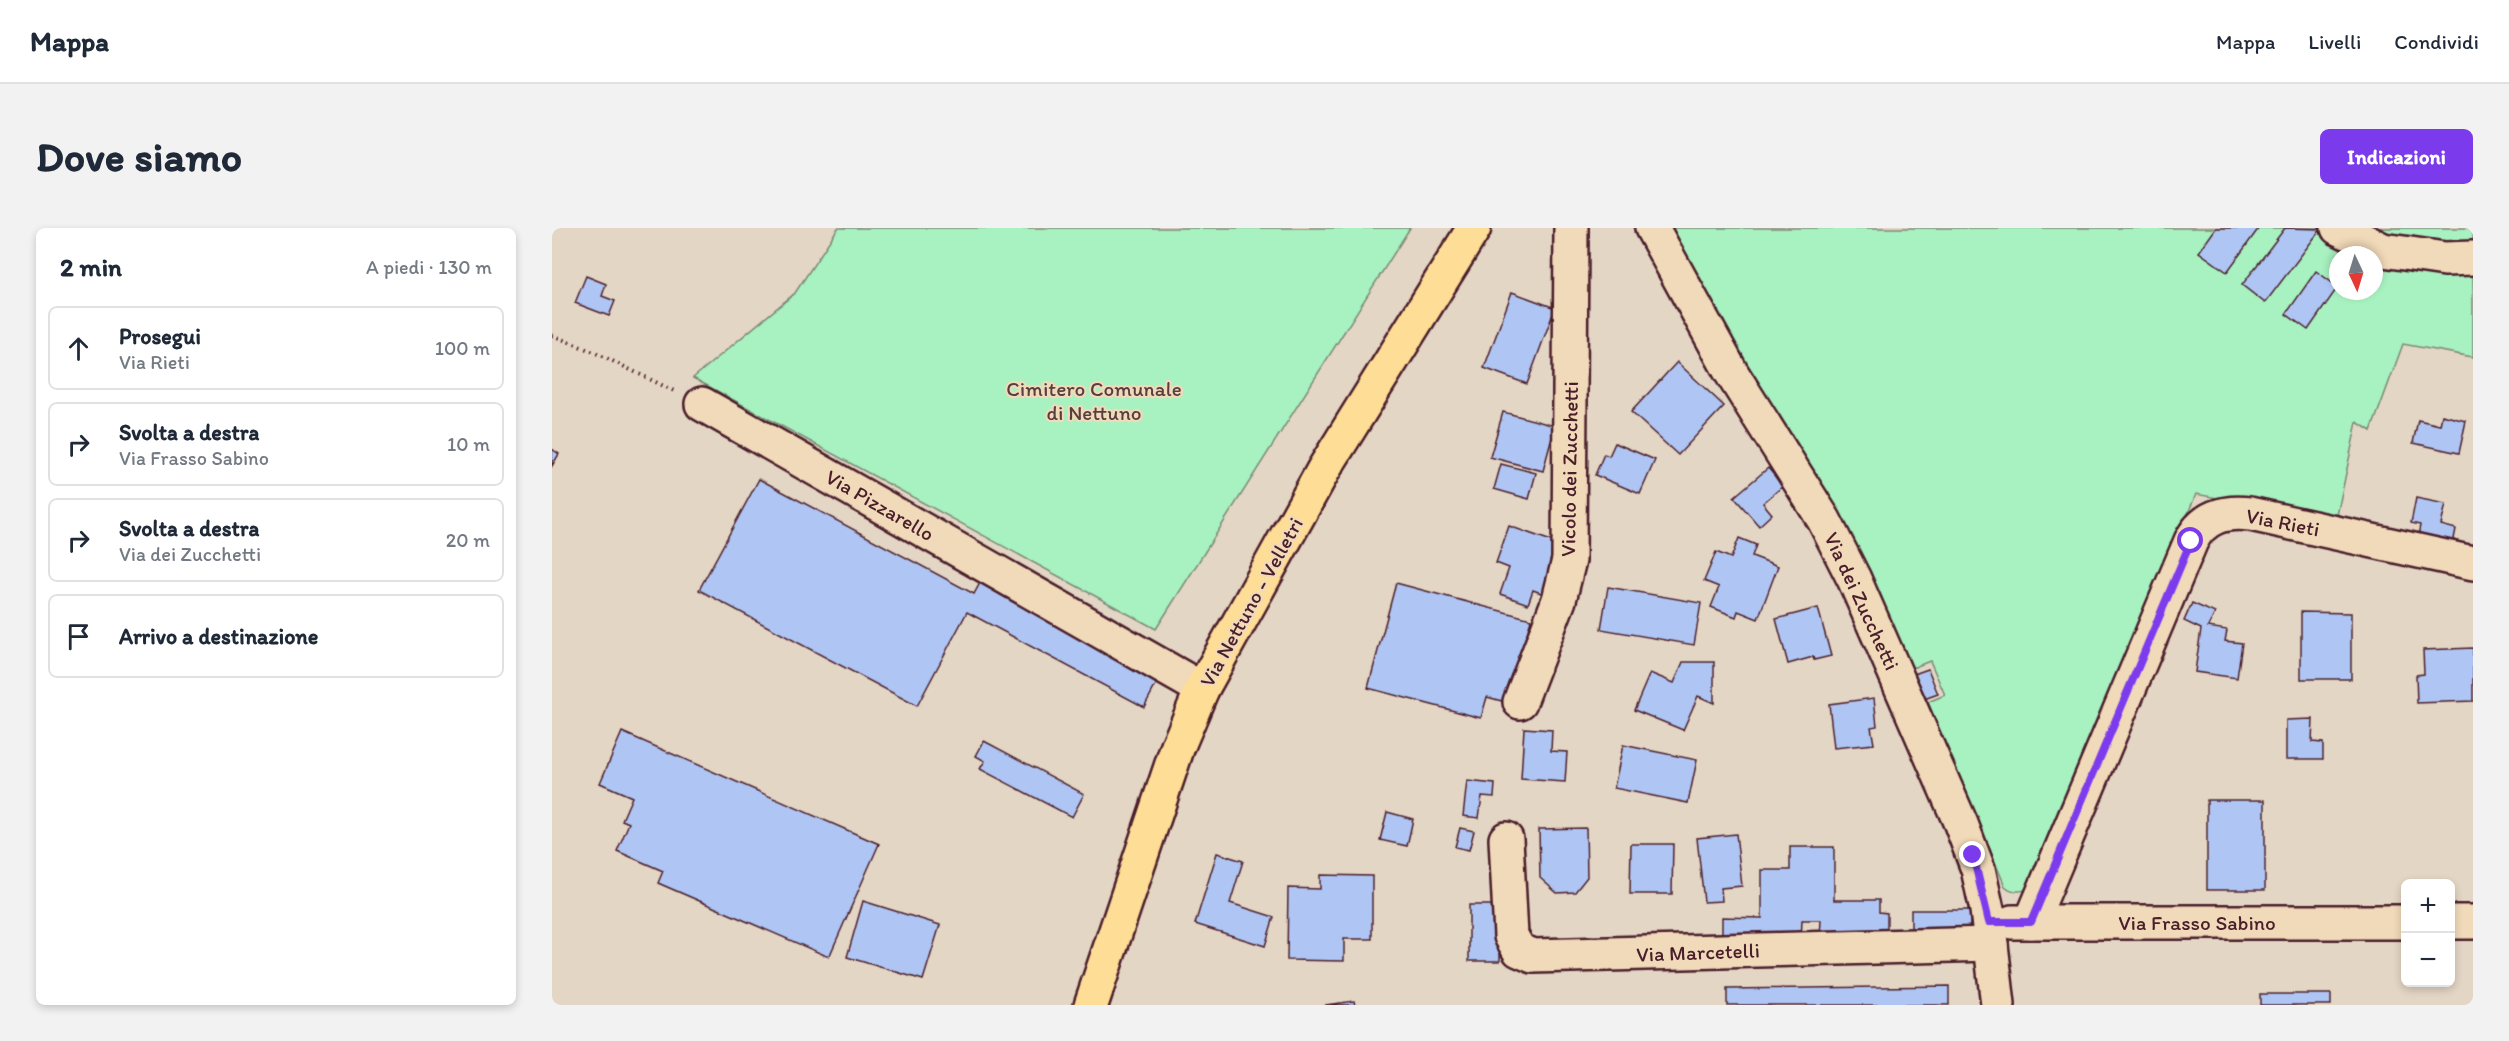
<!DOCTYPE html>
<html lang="it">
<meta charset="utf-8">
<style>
body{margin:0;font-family:Itim,sans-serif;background:#f2f2f3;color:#1f2937}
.controls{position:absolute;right:18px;bottom:18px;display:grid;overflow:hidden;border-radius:9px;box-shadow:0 3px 9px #0003}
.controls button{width:54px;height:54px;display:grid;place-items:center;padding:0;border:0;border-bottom:2px solid #e0e1e3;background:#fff;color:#1f2937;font:30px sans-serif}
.compass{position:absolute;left:1777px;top:18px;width:54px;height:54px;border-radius:50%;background:#fff;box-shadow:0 3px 9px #0003;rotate:176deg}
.stop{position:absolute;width:18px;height:18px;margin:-14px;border:4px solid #7c3aed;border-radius:50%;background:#fff}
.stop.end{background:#7c3aed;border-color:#fff;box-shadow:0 2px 6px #0008}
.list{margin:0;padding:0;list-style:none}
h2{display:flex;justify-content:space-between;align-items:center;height:78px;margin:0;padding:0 24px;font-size:26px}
h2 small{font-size:20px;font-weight:400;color:#747a83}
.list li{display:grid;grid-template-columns:39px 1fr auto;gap:18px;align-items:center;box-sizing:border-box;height:84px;margin:0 12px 12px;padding:0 12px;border:2px solid #e0e1e3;border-radius:9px}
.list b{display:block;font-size:22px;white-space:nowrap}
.list p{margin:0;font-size:20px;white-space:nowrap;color:#747a83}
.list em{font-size:20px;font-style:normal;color:#747a83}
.icon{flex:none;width:33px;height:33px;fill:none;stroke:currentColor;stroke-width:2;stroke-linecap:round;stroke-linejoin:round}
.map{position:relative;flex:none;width:1921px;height:777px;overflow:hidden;border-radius:9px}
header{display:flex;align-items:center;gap:36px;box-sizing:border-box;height:84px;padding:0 30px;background:#fff;border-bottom:2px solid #e0e1e3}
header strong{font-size:28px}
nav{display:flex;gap:33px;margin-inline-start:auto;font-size:21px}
.intro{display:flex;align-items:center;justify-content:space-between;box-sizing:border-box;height:144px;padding:0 36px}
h1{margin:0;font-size:42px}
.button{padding:15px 27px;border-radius:9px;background:#7c3aed;color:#fff;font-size:21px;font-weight:700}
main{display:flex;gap:36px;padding:0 36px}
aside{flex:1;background:#fff;border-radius:9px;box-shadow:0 3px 9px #0003}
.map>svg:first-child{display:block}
.green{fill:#a8f1c0;stroke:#798876;stroke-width:1.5;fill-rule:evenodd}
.building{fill:#afc6f4;stroke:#4a1f2b;stroke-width:1.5}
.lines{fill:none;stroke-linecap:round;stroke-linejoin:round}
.minor-casing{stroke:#4a1f2b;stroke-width:38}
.major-casing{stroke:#4a1f2b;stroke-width:38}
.path{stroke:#4a1f2b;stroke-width:4;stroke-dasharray:1.5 4.5;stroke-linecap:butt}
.minor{stroke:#f1dab9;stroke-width:33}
.major{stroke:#fedd96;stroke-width:33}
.route{stroke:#7c3aed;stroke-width:8}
.labels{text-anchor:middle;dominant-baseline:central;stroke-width:4.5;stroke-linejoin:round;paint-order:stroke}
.park-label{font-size:21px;fill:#583e41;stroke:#f1dab9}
.street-label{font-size:21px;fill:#4a1f2b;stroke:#f1dab9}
</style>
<header>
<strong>Mappa</strong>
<nav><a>Mappa</a><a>Livelli</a><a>Condividi</a></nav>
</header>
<div class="intro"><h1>Dove siamo</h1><a class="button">Indicazioni</a></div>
<main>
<aside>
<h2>2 min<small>A piedi · 130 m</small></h2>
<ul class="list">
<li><svg class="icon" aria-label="ahead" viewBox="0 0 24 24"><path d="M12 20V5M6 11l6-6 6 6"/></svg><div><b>Prosegui</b><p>Via Rieti</p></div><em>100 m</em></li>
<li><svg class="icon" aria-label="right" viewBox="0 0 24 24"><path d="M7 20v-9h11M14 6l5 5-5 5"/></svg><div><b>Svolta a destra</b><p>Via Frasso Sabino</p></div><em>10 m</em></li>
<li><svg class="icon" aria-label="right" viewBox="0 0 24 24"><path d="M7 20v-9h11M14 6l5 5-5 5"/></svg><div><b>Svolta a destra</b><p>Via dei Zucchetti</p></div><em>20 m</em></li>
<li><svg class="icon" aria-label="arrive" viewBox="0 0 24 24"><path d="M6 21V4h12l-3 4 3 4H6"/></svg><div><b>Arrivo a destinazione</b></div></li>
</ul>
</aside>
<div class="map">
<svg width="1921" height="777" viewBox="0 0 1921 777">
<rect width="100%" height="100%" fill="#e4d6c5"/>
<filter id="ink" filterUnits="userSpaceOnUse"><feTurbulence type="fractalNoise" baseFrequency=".0167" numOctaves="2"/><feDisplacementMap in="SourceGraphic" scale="12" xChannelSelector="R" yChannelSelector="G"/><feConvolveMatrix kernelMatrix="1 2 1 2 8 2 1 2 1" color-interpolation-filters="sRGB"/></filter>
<g filter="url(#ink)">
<g class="green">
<path d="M286,0h572l-254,401 -463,-251 102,-85z"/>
<path d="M1109,0h812v129l-70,-13 -32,87 -14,-9 -21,98 -140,-26 -160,389c-8,9 -22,11 -31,3l-77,-184 17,-7 -15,-34 -18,7 -49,-109zM1786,27h36v36h-36z"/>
</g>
<g class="building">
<path d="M1664,0h43l-32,44 -28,-20z"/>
<path d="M1733,0l36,1 -56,74 -23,-18z"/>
<path d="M1764,43l22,16 -30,43 -22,-16z"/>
<path d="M34,48l20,8 -4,12 13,5 -6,15 -34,-13z"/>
<path d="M960,64l43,16 -28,76 -43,-16z"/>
<path d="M1125,134l47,44 -46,49 -47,-43z"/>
<path d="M951,184l52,14 -12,45 -53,-14z"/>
<path d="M1890,187l24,6 -7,32 -46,-10 5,-23 22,5z"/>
<path d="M1063,215l40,17 -15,34 -45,-19 9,-21 5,2z"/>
<path d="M0,221l7,5 -7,12z"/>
<path d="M949,236l35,9 -7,26 -35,-10z"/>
<path d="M1216,240l15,18 -20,17 9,11 -13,12 -25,-29z"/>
<path d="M207,251l215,115 7,-13 179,96 -16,30 -177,-95 -50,94 -218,-116z"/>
<path d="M1864,270l30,6 -5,21 15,4 -3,15 -35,-7 2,-12 -9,-2z"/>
<path d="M957,298l48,17 -7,19 5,1 -11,31 -11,-4 -5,14 -28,-10 9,-26 -13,-5z"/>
<path d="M1187,310l17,7 -4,11 26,10 -20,53 -20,-8 -2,6 -25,-10 8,-20 -15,-6 12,-29 15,6z"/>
<path d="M844,355l135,36 -22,84 -22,-6 -6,21 -113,-30z"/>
<path d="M1056,359l93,16 -7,42 -93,-16z"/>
<path d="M1640,375l23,10 -7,14 19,3 -2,11 17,2 -5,35 -42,-6 6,-43 -17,-8z"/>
<path d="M1266,380l13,48 -17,4 -1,-3 -25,7 -12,-45z"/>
<path d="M1749,384l50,1v66h-50z"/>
<path d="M1921,420v53l-56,2 -1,-28 8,-1 -1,-24z"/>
<path d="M1131,434h31v41l-16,-7 -15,34 -49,-20 16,-37 24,10z"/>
<path d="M1376,441l10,25 -14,5 -10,-25z"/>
<path d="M1322,470l3,28 -6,1 3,17 -40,4 -5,-44z"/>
<path d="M1761,491l-1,23 11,1v16h-37v-39z"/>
<path d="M972,500l28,2 -1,21 16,1 -2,30 -44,-3z"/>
<path d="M70,504l257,112 -50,113 -171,-74 5,-12 -46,-20 12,-28 -7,-3 10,-23 -32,-14z"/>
<path d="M432,513l100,53 -12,23 -92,-48 5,-8 -9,-5z"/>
<path d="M1071,517l74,15 -9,43 -74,-15z"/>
<path d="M915,553l28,3 -1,13 -12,-1 -3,22 -16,-2z"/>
<rect x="1655" y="572" width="58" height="90"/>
<path d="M835,584l26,7 -6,27 -27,-6z"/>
<path d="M908,600l14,3 -5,19 -14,-3z"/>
<path d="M1034,600l1,49 -12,15 -18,1 -17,-15 -1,-49z"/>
<path d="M1184,606l6,52 -21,2 1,13 -18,1 -7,-64z"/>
<path d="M1079,616h42l-1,50h-42z"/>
<path d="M1238,619h44v53h45v12l8,1v26h-67l1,-19h-19l-1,21 -79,-1v-23l40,1v-48h28z"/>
<path d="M665,625l26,8 -13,42 44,14 -9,29 -70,-22z"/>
<path d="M768,647l52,1v63h-28v22l-57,-1 1,-72 32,1z"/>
<path d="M311,673l77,24 -17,55 -76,-23z"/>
<rect x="917" y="677" width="31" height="56"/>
<path d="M1359,682h59v26l-59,1z"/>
<path d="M1397,758v19h-222v-16z"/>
<rect x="1708" y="766" width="71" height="11"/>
<path d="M802,773l1,4h-30z"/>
</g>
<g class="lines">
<g class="minor-casing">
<g id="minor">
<path d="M1100,0l79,144 93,148 30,59 107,245 17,45 9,41 11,95"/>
<path d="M1786,0l45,22 62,9 28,-1"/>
<path d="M150,176l500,285"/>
<path d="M968,474l39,-102 10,-40 2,-332"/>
<path d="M954,611l5,97 8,14 14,6 458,-12"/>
<path d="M1460,694h394"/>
<path d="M1479,694l160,-381c12,-24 33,-30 59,-27l223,49"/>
<path d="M1898,694h23"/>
</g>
</g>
<g class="major-casing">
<path id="major" d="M539,777l87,-259 24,-57 122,-220 150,-241"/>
</g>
<path class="path" d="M0,107l42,17 80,39"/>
<use href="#minor" class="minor"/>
<use href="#major" class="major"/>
</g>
</g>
<g class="lines" filter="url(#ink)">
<path class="route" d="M1421,627l16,67h42l160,-381"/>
</g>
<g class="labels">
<g class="park-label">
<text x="542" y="160">Cimitero Comunale<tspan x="542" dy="24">di Nettuno</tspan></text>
</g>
<g class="street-label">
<text transform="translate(1017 241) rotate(-89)">Vicolo dei Zucchetti</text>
<text transform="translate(328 277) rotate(30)">Via Pizzarello</text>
<text transform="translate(1731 294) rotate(11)">Via Rieti</text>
<text transform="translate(1310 373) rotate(65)">Via dei Zucchetti</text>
<text transform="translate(699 374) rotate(-61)">Via Nettuno - Velletri</text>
<text x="1645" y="694">Via Frasso Sabino</text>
<text transform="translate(1146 724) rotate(-2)">Via Marcetelli</text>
</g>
</g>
</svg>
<div class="controls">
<button>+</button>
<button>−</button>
</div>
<svg class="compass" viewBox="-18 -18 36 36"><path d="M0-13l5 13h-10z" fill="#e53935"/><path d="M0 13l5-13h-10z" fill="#747a83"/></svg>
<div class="stop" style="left:1639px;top:313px"></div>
<div class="stop end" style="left:1421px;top:627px"></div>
</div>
</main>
